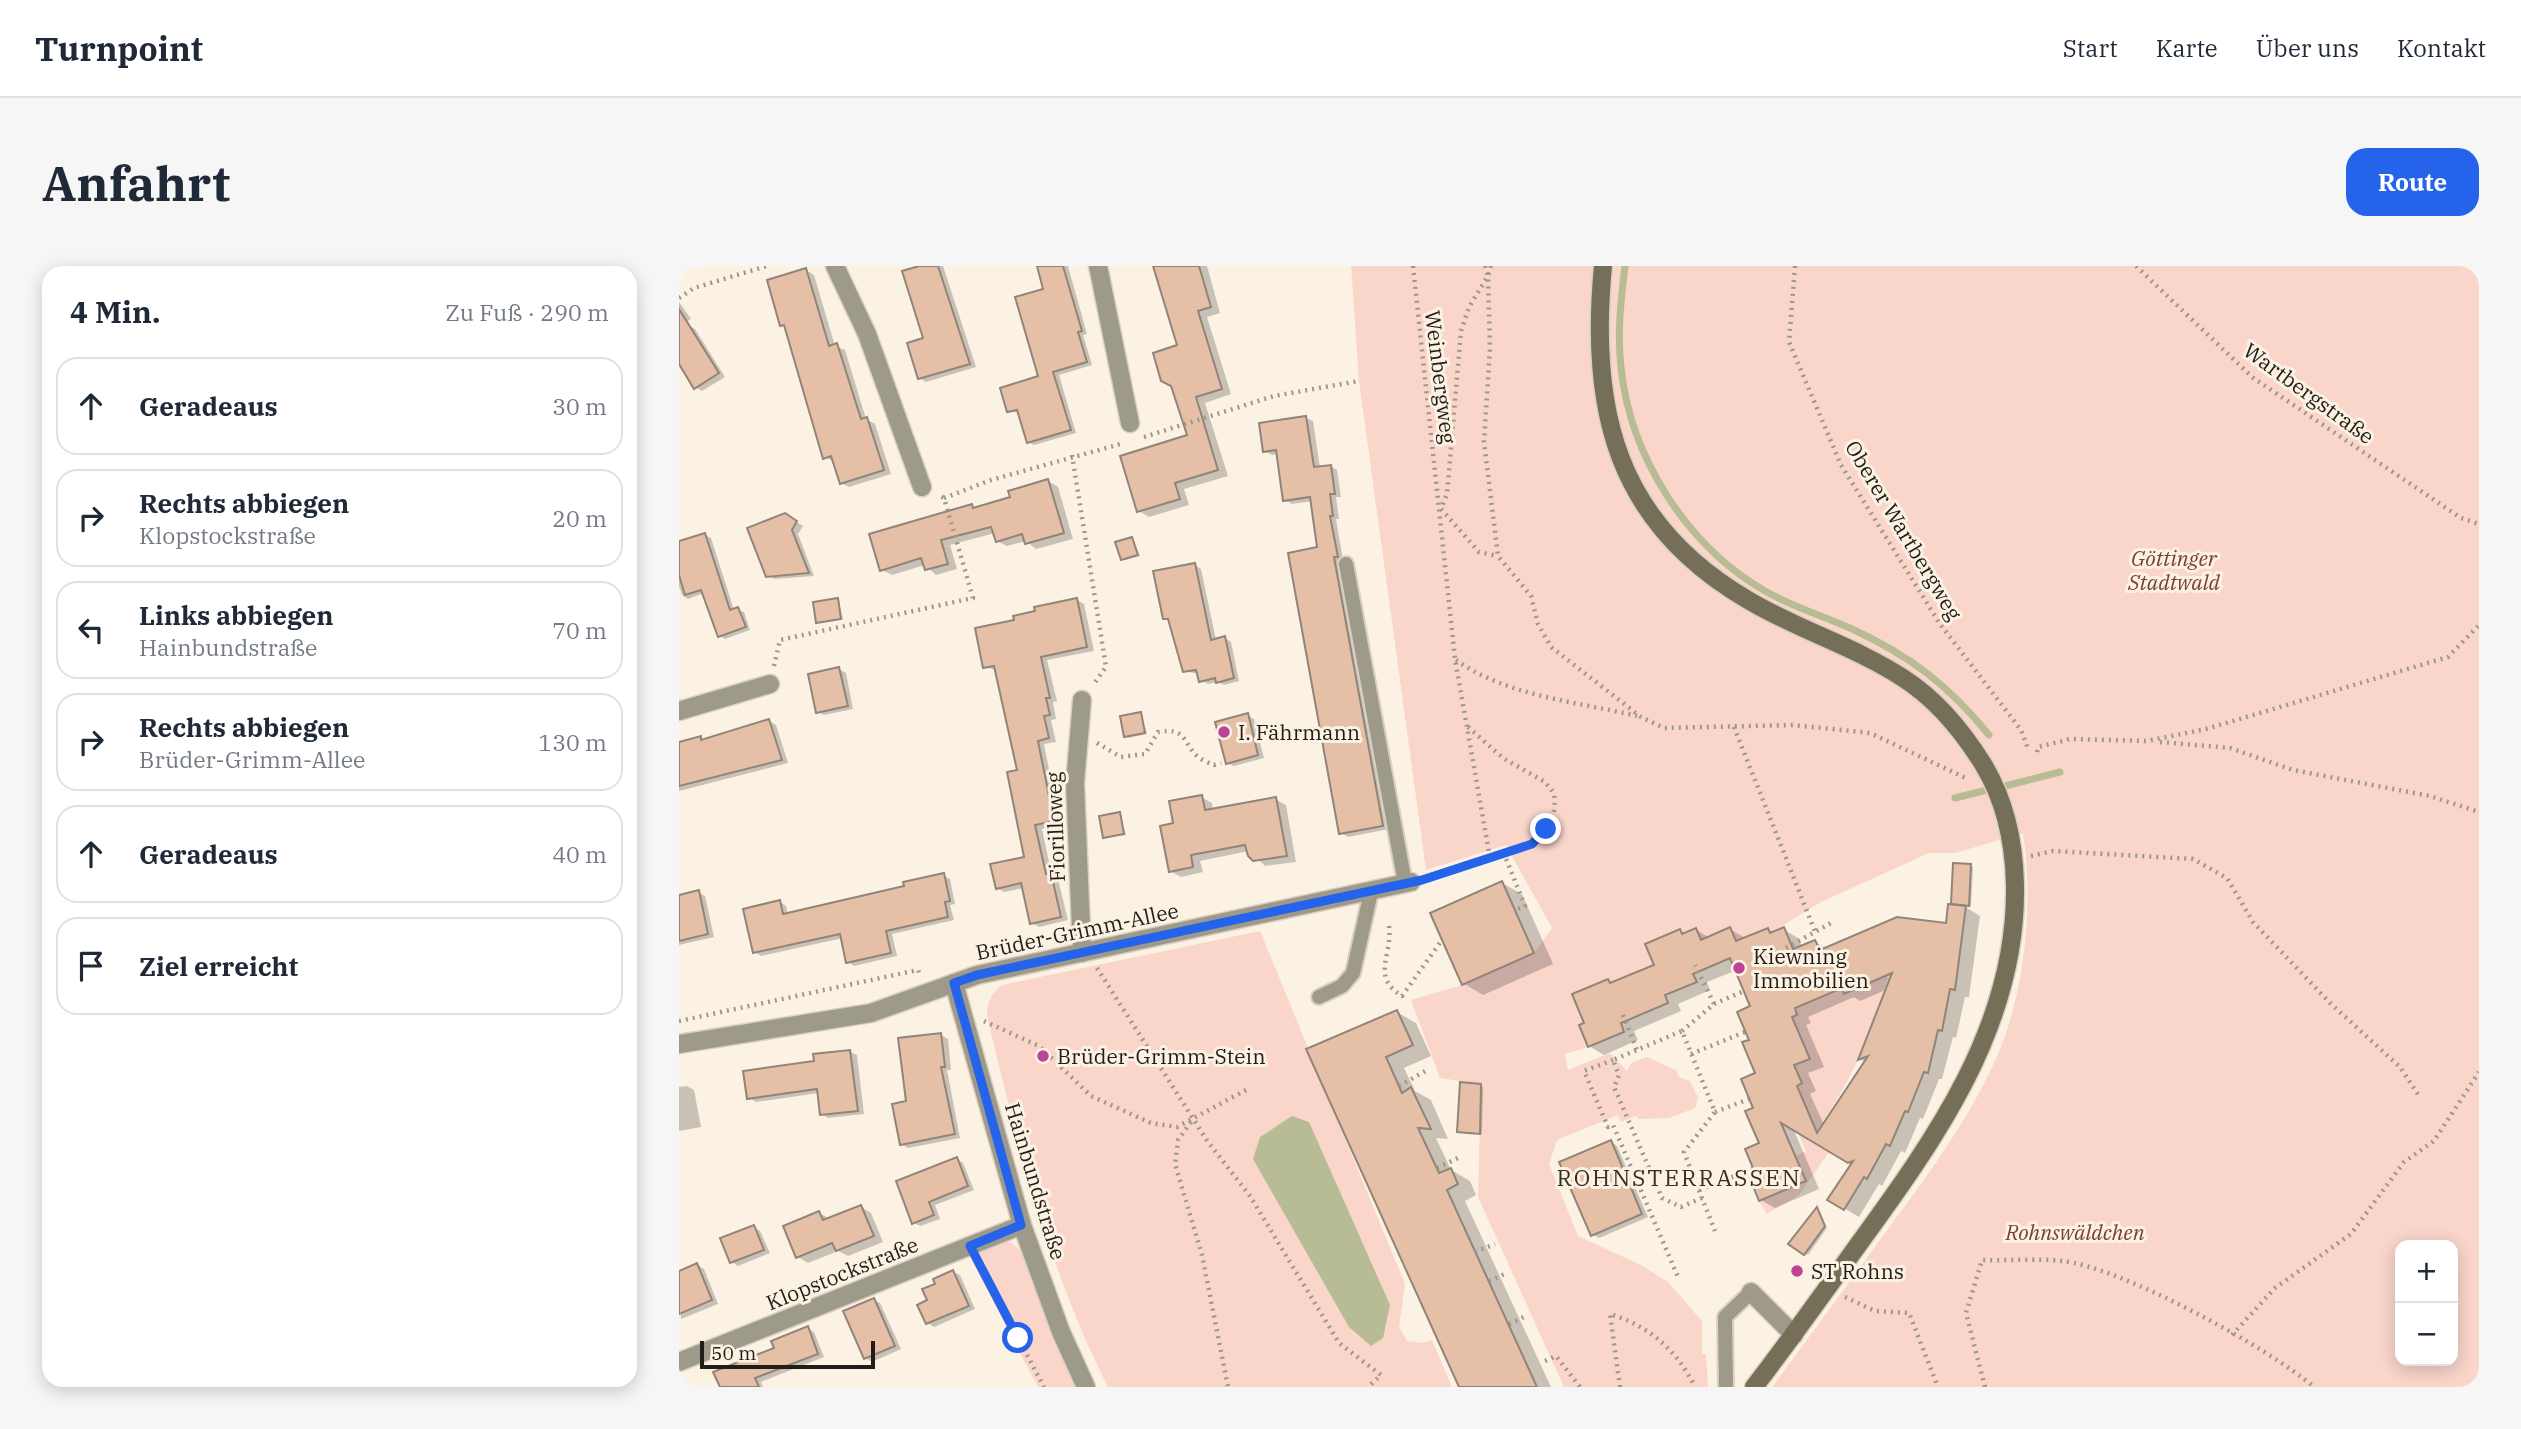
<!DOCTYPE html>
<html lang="de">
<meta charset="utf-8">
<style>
body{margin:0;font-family:"IBM Plex Serif",serif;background:#f6f6f7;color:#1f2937}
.controls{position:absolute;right:21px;bottom:21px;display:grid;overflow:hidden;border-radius:14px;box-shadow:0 4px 18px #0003}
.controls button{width:63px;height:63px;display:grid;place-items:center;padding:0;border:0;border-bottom:2px solid #e0e1e3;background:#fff;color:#1f2937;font:35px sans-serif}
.scale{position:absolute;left:21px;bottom:18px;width:175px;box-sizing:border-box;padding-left:7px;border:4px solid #211e19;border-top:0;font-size:19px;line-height:24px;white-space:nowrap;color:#211e19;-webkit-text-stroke:5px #fcf2e4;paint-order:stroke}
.stop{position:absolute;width:21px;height:21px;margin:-16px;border:5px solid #2563eb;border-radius:50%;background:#fff}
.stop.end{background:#2563eb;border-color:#fff;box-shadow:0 2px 7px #0008}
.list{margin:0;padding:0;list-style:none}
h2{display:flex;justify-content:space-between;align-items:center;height:91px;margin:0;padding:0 28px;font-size:30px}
h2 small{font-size:23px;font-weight:400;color:#747a83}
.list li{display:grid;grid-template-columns:46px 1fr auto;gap:21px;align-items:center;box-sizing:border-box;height:98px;margin:0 14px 14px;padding:0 14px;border:2px solid #e0e1e3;border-radius:21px}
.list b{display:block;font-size:26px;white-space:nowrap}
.list p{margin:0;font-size:23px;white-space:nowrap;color:#747a83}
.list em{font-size:23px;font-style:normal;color:#747a83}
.icon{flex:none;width:38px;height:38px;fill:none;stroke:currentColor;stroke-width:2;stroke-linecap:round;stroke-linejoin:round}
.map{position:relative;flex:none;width:1800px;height:1121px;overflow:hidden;border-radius:21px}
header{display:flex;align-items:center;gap:42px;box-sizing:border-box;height:98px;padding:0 35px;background:#fff;border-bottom:2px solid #e0e1e3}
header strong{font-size:33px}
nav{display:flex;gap:38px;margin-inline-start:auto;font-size:24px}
.intro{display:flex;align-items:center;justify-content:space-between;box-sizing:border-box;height:168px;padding:0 42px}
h1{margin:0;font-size:49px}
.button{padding:18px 32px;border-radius:21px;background:#2563eb;color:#fff;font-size:24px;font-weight:700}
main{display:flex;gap:42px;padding:0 42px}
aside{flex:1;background:#fff;border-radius:21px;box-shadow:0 4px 18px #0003}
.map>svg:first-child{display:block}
.green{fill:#f9d5ca;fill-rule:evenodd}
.water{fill:#b7bc94}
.shadow{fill:#0003;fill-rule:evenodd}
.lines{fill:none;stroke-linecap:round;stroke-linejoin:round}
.stream{stroke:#b7bc94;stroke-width:7}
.building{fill:#e5c0a6;stroke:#91847a;stroke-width:2;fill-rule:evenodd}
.lane-casing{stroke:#d9d0c4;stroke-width:18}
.street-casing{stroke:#d9d0c4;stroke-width:21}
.secondary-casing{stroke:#d9d0c4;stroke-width:21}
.path{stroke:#9e978d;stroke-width:4.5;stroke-dasharray:2 5;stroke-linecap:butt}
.lane{stroke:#9e9a89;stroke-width:14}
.street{stroke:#9e9a89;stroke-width:18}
.secondary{stroke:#766f57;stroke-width:18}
.route{stroke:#2563eb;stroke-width:9}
.poi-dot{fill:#bc4395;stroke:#fcf2e4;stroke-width:2.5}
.labels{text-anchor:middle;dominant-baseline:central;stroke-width:6;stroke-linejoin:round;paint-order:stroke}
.street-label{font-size:21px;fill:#211e19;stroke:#fcf2e4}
.park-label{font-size:21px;font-style:italic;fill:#79402d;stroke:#fcf2e4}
.poi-label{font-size:21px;fill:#211e19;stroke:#fcf2e4;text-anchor:start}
.neighbourhood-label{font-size:23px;letter-spacing:2px;fill:#383025;stroke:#fcf2e4}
</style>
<header>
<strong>Turnpoint</strong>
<nav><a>Start</a><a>Karte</a><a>Über uns</a><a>Kontakt</a></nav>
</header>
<div class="intro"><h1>Anfahrt</h1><a class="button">Route</a></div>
<main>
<aside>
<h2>4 Min.<small>Zu Fuß · 290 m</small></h2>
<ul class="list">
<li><svg class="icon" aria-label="ahead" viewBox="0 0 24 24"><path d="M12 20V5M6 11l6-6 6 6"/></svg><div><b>Geradeaus</b></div><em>30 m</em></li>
<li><svg class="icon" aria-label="right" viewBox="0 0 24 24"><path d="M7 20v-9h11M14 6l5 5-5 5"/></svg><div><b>Rechts abbiegen</b><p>Klopstockstraße</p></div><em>20 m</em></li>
<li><svg class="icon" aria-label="left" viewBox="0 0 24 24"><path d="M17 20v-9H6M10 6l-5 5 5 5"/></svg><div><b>Links abbiegen</b><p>Hainbundstraße</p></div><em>70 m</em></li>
<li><svg class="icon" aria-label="right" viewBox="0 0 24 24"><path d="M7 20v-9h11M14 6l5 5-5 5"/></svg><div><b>Rechts abbiegen</b><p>Brüder-Grimm-Allee</p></div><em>130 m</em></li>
<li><svg class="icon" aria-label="ahead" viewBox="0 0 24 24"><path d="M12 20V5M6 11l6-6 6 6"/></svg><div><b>Geradeaus</b></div><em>40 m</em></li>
<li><svg class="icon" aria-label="arrive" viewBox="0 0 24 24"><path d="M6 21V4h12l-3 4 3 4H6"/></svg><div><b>Ziel erreicht</b></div></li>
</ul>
</aside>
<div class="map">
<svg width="1800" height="1121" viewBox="0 0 1800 1121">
<rect width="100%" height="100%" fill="#fcf2e4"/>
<g class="green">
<path d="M672,0h1128v1121h-707c38,-51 76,-103 113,-154 40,-54 81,-109 109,-170 31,-66 40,-159 29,-230l-68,20h-26l-108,49 -51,31 -3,-5 -31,13 -6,-13 -29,12 -5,-12 -14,6 -2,-5 -35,15 9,22 -44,17 -2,-4 -36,15 20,26 -13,5 9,22 -23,7 3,16 42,-17 17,18 4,-8 16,-6 29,13 3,7 11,4 8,17 -3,10 -26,10 -30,1 -3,-3 -15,6 -3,-7 -61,25 -8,24 29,72 63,29 27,17 34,39v33h4l2,33h-144l-86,-190 3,-113 -41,-6 -29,-78 51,-15 72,-32 18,-25 -46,-83 -80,25 -67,-489zM1721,979h53v116h-53z"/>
<path d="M581,665l145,353 -6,43 8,14 16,2 9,-3 20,47h-344c-59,-116 -91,-244 -121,-371 0,-14 4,-22 15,-31z"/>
<path d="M1216,672c-10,75 -42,140 -84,203l18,11 -30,43 -32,19 -8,-13 29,-12 7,-33 11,-5 -8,-18 16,-6 -24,-39 12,-5 -8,-18 16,-7 -14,-33 -10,-5 11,-5 -14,-35 37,17 22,-9 2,5z"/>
<path d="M325,975l8,2 11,10 22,65 31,69h-38l-70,-134z"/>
</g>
<path class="water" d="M613,850l17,6 81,183 -7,33 -12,8 -22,-19 -96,-168 7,-22z"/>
<g class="shadow">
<path d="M246,0h18l33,101 -50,15 -7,-4 6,-39z"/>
<path d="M360,0h29l19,68 -4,1 9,30 -33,10 17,58 -42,12 -6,-3 -8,-29 -12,-2 33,-34 4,-87z"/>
<path d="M476,0h52l13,47 -13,4 24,77 -26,9 23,73 -44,13 5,16 -40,12 -10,-6 50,-75 -10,-90z"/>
<path d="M127,4l8,5 21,71 10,4 21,69 9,5 16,50 -42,13 -8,-4 -6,-21 -11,-5 -37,-129 -5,-3z"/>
<path d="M0,36l12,17 -12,8z"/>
<path d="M9,59l7,4 30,48 -23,14 -6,-4 -17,-26v-30z"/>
<path d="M627,152l7,3 7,47 10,-2 7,4 4,27h-5l3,22h-3l53,310 -41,8 -7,-4 -28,-332 -21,3 -7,-4 -6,-46 -7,1 -7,-4z"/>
<path d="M369,215l10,6 15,52 -37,10 -10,-8 -19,5 -10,-5 -2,-8 -45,12 7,24 -21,6 -11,-10 -33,10 -10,-5 89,-64 6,2 35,-10z"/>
<path d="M106,249l18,11 -5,8 16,42 -40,3 -6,-4z"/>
<path d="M26,269l6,3 23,72 10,2 6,18 -25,9 -5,-3 -16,-43 -16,6 -6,-4 -3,-9v-43z"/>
<path d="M453,273l8,17 -15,4 -3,-1z"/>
<path d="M516,299l6,4 15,71 9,-2 6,4 8,39 -15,4 -6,-3 -10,2 -7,-4 -2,-6 -15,-3 -13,-49 -6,-4z"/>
<path d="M159,334l5,19 -25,2z"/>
<path d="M398,334l7,4 10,47 -47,9 10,41 -4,1 3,17 -5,1 5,22 -12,2 16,81 -18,4 10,47 6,3 10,41 -29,7 -7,-4 -8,-35 -20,4 -7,-4 29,-30 -7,-86 -23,-102 -11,-3 31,-46z"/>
<path d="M160,403l7,4 7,36 -29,6 -7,-4z"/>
<path d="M462,448l6,20 -19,4 -2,-2z"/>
<path d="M568,449l7,4 10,39 -30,8 -7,-3z"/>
<path d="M90,455l7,4 12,38 -109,28v-50l21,-3 5,3z"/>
<path d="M522,531l11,6 1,8 62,-12 11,6 10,57 -31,4 -16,-15 -49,10 3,11 -22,5 -11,-6 5,-47z"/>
<path d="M441,548l6,21 -22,2z"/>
<path d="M1291,600l3,1 -2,40 -9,-2 18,11 -11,81h-4l-9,41 -3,-1 -11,42h-3l-16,40 -3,-1 -15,35 -4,-2 -19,35 -3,-2 -20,33 -30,-18 24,-35 -60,-36 26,61 -44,19 -14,-8v-56l-6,-35 3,-35 -7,-33 2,-34 -16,-37 -30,12 3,8 -32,14 3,7 -47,20 4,9 -34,15 -15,-9 -2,-22 21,-43 5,3 43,-19 24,-34 5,3 11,-4 14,8 20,-9 15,9 22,-8 6,3 10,-4 15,9 4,9 13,-5 12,7 121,-25 12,-17 -7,-4zM1209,723l-28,70 6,3 -42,63 -14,-31 6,-3 -8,-18 16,-6 -18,-42 5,-2 -3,-6 46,-20 6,4z"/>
<path d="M264,609l7,4 5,25 -5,1 4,15 -62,14 5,22 -43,10 -6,-4 -5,-24 -82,18 -6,-4 25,-50 6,4 2,8 118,-27z"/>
<path d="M823,617l20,11 31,70 -70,31 -20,-12z"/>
<path d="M19,626l7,4 9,41 -35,8v-49z"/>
<path d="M718,746l19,11 15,33 -27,12 11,23 16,9 17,39 -12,-1 15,32 19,11 6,14 -11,6 86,186h-90l-153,-338z"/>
<path d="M262,769l7,4 3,31h-4l13,68 -52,10 -7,-4 6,-41z"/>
<path d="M171,786l7,3 7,59 -36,4 -6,-4 -3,-21 -63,9 -7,-4 67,-35z"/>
<path d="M8,820l7,4 7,37 -22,4v-44z"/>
<path d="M802,820l2,1 -1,47 -20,-2z"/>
<path d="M932,876l6,4 31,71 -49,21 -7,-4z"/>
<path d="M278,893l6,4 11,27 -39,15 5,14 -20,7 -6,-3z"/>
<path d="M182,941l10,6 12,29 -35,14 -10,-5 -30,12 -10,-6 21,-44 11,6z"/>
<path d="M1138,943l10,19 -19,27 -17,-12z"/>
<path d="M75,961l6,4 10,22 -32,13 -6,-4z"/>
<path d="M18,999l7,4 14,35 -37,15 -2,-46z"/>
<path d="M274,1006l7,3 15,34 -41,18 -7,-4 2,-22 8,-16z"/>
<path d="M195,1034l6,3 21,46 -29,13 -6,-4z"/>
<path d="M128,1062l7,4 10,25 -63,25 2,5h-42z"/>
</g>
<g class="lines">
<g class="stream">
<path d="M946,0c-4,33 -8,67 -4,101 9,90 66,179 144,224 27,16 59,25 87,38 59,27 97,57 137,106"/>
<path d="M1326,520l55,-14"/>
<path d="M1276,532l28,-7"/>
</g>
</g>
<g class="building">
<path d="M240,0h19l32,98 -52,15 -11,-36 16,-5 -21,-67z"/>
<path d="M358,0h26l19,65 -4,1 9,30 -34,10 18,58 -44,13 -10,-33 -10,2 -7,-24 38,-12 -23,-79 28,-8z"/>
<path d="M474,0h46l12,41 -13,4 24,78 -26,8 22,73 -43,13 5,16 -43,13 -17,-56 67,-21 -16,-49 -10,-5 -8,-28 24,-8z"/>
<path d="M127,2l23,78 8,-3 24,76 6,-2 17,53 -44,14 -9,-28 -8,3 -39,-134 -4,1 -13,-46z"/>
<path d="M0,43l40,64 -25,16 -15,-25z"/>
<path d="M627,150l8,51 17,-2 4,29h-5l3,22h-3l8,41h-4l49,269 -44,8 -51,-281 29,-6 -7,-50 -27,4 -7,-51 -13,2 -4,-29z"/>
<path d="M369,213l16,54 -39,11 -3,-10 -26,8 -5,-15 -50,13 7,24 -23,6 -4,-12 -41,13 -11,-37 103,-30 1,4 37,-11 -2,-6z"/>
<path d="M106,247l12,8 -5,9 17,43 -43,4 -19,-49z"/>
<path d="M26,267l25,77 8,-3 8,20 -28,10 -17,-47 -16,5 -6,-20v-34z"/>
<path d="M453,271l6,18 -17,5 -6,-18z"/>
<path d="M516,297l16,77 14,-4 9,42 -18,5 -1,-5 -16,4 -3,-12 -13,2 -15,-53h-5l-10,-48z"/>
<path d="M159,332l3,21 -25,4 -3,-21z"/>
<path d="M398,332l10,49 -46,10 9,41h-4l4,17 -6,1 5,22 -11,3 16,80 -19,4 11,49 5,-1 10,44 -31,7 -9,-41 -25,6 -6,-25 34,-7 -17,-85 10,-2 -23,-104 -11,2 -8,-40 39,-8 -1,-4 22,-5 -1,-4z"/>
<path d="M160,401l9,39 -32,7 -8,-39z"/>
<path d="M462,446l4,21 -21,4 -4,-21z"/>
<path d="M569,447l10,42 -32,9 -11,-42z"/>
<path d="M90,453l13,41 -103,26v-44l22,-6v4z"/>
<path d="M523,529l3,15 71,-13 11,59 -34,5 -5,-5 -3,-11 -54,10 2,12 -24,5 -9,-46 13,-3 -4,-22z"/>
<path d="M441,546l4,22 -21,4 -4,-22z"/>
<path d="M1274,597l18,1 -2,42 -18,-2z"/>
<path d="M265,607l6,28 -5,1 3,15 -62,14 5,22 -45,10 -6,-29 -87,19 -10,-44 37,-9 3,14 121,-28 -1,-4z"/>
<path d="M823,615l32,72 -72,32 -32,-72z"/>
<path d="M20,624l9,44 -29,7v-46z"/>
<path d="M1269,638l18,2 -11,84 -5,-1 -8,42 -4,-1 -10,43 -4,-1 -16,40 -3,-1 -15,35 -4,-2 -19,35 -3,-2 -20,33 -17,-10 26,-39 -5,2 -67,-40 25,58 -47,20 -9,-23 6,-3 -11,-26 14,-6 -14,-32 8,-3 -12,-29 14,-6 -13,-31 7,-2 -12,-28 13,-6 -20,-48 -37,16 4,8 -32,13 3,8 -47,20 3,9 -36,15 -9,-22 5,-2 -12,-29 36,-15 2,4 44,-18 -9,-21 35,-15 2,5 14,-6 5,12 29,-13 6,14 32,-13 2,5 14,-6 9,22 22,-9 5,10 77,-33 49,6zM1213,707l-34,87 10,-4 -51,77 -20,-47 5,-3 -8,-18 16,-6 -18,-42 5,-2 -2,-7 47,-20 2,6z"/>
<path d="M718,744l16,35 -27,12 16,36 9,-6 20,42 -13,-1 21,45 12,-5 7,16 -11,6 90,197h-78l-153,-338z"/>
<path d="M262,767l4,34h-4l14,67 -55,11 -8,-41 14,-3 -8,-63z"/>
<path d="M171,784l8,61 -38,4 -3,-26 -70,10 -4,-28 71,-10 -1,-7z"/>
<path d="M781,816l21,2 -1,50 -23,-2z"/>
<path d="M932,874l31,74 -51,22 -32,-74z"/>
<path d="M278,891l11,29 -39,16 5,13 -22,9 -16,-43z"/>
<path d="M182,939l13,31 -38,15 -4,-8 -36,15 -13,-32 36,-15 4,9z"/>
<path d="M1138,941l8,19 -21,29 -16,-11z"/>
<path d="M75,959l10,25 -34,13 -10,-25z"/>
<path d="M18,997l15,37 -33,14v-43z"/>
<path d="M274,1004l16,36 -43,18 -9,-19 10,-5 -5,-11 13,-5 -2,-5z"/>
<path d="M195,1032l21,48 -31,13 -21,-48z"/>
<path d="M129,1060l10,28 -63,24 4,9h-39l-7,-15 61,-24 -3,-7z"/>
</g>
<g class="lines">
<g class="lane-casing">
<g id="lane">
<path d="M667,298l59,319"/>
<path d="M640,731l23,-11 11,-13 18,-81"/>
<path d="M1047,1121l-1,-70 26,-25"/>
</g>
</g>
<g class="street-casing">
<g id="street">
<path d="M156,0l32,68 55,153"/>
<path d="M419,0l32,157"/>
<path d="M403,434l-7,83 7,170"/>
<path d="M0,445l91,-27"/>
<path d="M275,717l68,242 39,107 25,55"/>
<path d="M0,778l192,-31 106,-38 434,-93"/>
<path d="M1072,1026l43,43"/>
<path d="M0,1096l343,-137"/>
</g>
</g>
<g class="secondary-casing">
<path id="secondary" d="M924,0c-14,144 13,257 145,334 50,30 106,46 155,78 33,21 60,54 80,86 22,36 31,78 32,120 3,143 -82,258 -162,368 -33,46 -65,91 -99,135"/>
</g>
<g class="path">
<path d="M734,0l42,393 35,199"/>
<path d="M806,0l3,10 -19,31 -8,24 -14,163 -6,15 38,43 19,4"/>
<path d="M812,0l-3,10 2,73 -6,93 14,114 33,40 7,28 13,23 90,70 23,11 129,-3 77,8 98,46"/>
<path d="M1116,0l-6,76 52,123 99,159 81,106 8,21"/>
<path d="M1457,0l116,111 209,141 18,6"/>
<path d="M0,32l15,-10 73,-22"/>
<path d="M465,171l130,-41 85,-15"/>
<path d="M393,189l34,212 -13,18"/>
<path d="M265,232l47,-18 133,-37"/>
<path d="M777,394c50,36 122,42 181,56"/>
<path d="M95,400l6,-26 193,-42 -29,-100 -4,-2"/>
<path d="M789,461l35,31 42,24 9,11c5,38 -20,50 -50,61"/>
<path d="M1055,461l82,207"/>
<path d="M1481,476l70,6 63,22 137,26 49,16"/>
<path d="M418,477l24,14 24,-3 13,-22c29,-5 24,10 40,25 4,3 11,6 16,8l7,-2"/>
<path d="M1358,486l1,-5 32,-8 77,2 59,-12 242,-72 31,-32"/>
<path d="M1352,590l22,-5 140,8 34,19 26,44 77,81 70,64 19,29"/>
<path d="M750,611l75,-23 21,52 -10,4"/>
<path d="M710,660c4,30 -19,50 13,70l40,-56"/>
<path d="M1107,682l45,-25"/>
<path d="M418,702l111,174 42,54 89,147 42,32 -13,12"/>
<path d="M1035,738l30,-13"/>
<path d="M944,749l14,35"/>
<path d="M0,755l239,-51 2,5"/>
<path d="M305,755l55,25 52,50 60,27 26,4 69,-37"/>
<path d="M1003,765l32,-27 -19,-39"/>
<path d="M1012,788l54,-22"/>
<path d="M934,794l-29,11 24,56 5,-2 65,152"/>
<path d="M720,820l30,-17"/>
<path d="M1036,846l34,-13"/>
<path d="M512,856l-13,18 -3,24 27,91 26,132"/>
<path d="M758,902l21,-10"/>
<path d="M1020,924l54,-21"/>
<path d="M1023,932l-21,9 -19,-9 -48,-111 5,-12 -6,-15 69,-29 33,81 -31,40 31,79"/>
<path d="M796,986l20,-8"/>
<path d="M299,996l66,125"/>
<path d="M810,1015l18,-8"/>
<path d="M1166,1031l30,14 34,2 29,74"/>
<path d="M830,1058l17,-8"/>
<path d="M1553,1069l43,-47 76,-54 53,-72 30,-21 45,-69"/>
<path d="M866,1095l11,-5 24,31"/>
<path d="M941,1121l-10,-73c39,12 67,36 85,73"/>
<path d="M1306,1121l-19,-74 16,-53c26,1 54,-2 80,1 59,6 207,87 252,126"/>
</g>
<use href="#lane" class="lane"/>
<use href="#street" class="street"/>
<use href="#secondary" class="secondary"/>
</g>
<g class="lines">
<path class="route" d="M339,1072l-48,-92 51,-21 -67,-242 23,-8 445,-95 110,-36 14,-15"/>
</g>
<g class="poi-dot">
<circle cx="545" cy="466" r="7"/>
<circle cx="1060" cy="702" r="7"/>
<circle cx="364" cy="790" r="7"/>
<circle cx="1118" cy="1005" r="7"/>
</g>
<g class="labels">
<g class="street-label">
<text transform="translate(762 111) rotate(83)">Weinbergweg</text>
<text transform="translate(1630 127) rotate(36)">Wartbergstraße</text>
<text transform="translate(1225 264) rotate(59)">Oberer Wartbergweg</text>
<text transform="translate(376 561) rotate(-92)">Fiorilloweg</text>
<text transform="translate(398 665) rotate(-12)">Brüder-Grimm-Allee</text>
<text transform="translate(357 915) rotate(73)">Hainbundstraße</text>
<text transform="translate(163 1007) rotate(-22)">Klopstockstraße</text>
</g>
<g class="park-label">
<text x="1495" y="292">Göttinger<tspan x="1495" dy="24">Stadtwald</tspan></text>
<text x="1396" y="966">Rohnswäldchen</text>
</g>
<g class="poi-label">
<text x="559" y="466">I. Fährmann</text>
<text x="1074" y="690">Kiewning<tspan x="1074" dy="24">Immobilien</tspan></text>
<text x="378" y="790">Brüder-Grimm-Stein</text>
<text x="1132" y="1005">ST Rohns</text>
</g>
<g class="neighbourhood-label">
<text x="1000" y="911">ROHNSTERRASSEN</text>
</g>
</g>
</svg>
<div class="controls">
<button>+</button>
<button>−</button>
</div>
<div class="scale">50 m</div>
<div class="stop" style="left:339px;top:1072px"></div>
<div class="stop end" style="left:867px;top:563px"></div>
</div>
</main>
